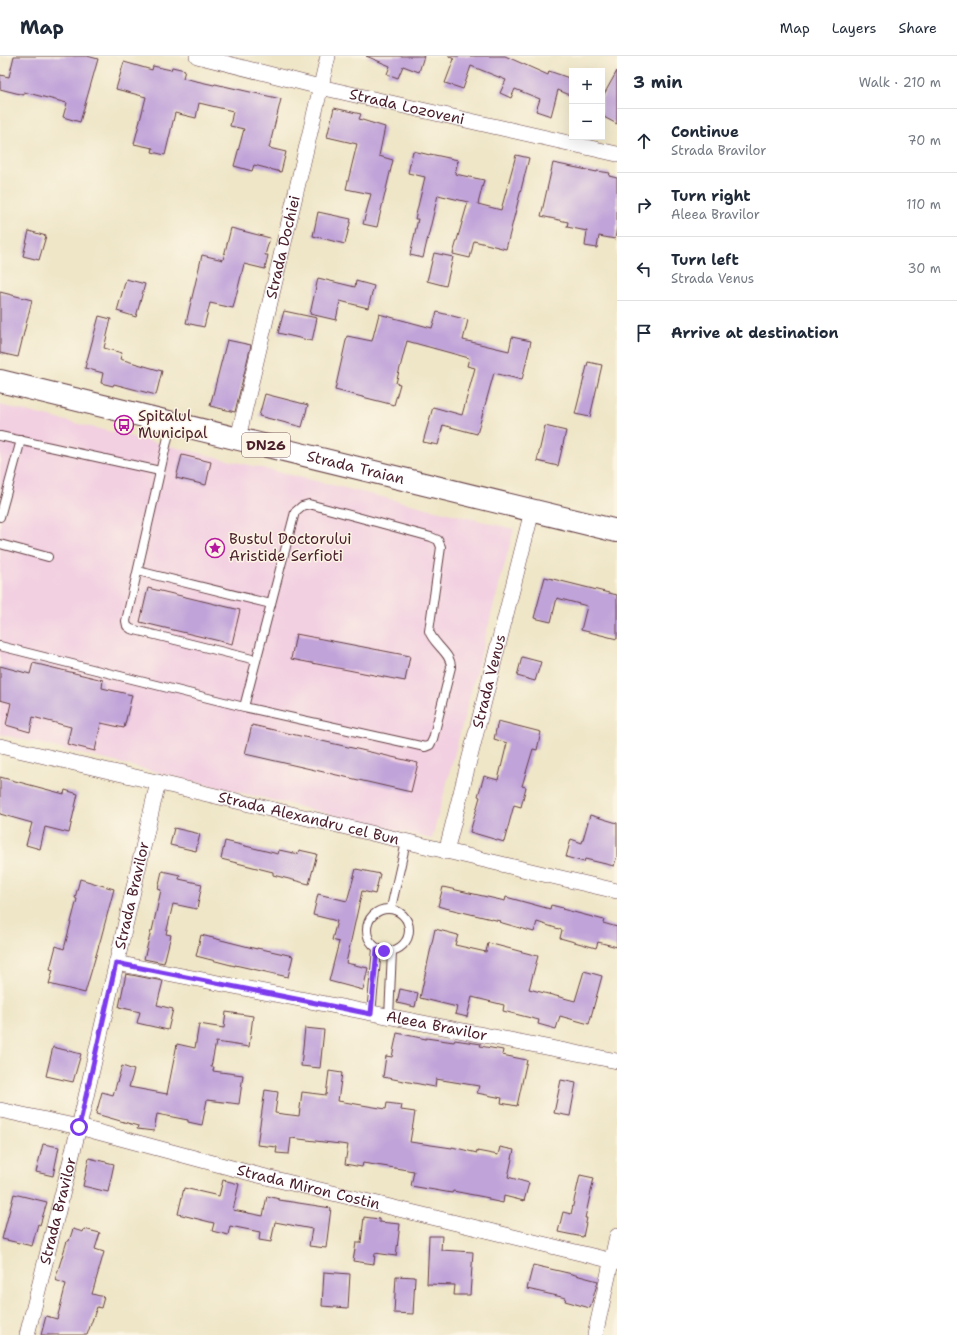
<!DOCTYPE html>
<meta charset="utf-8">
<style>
body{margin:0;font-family:"Shantell Sans",sans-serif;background:#f6f6f7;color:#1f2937}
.controls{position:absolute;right:12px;top:12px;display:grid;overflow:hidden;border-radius:0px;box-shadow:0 4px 16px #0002}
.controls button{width:36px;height:36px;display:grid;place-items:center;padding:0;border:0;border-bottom:1px solid #e0e1e3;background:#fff;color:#1f2937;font:20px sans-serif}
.stop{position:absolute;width:12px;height:12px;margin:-9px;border:3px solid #7c3aed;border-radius:50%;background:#fff}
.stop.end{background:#7c3aed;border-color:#fff;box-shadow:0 1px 4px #0008}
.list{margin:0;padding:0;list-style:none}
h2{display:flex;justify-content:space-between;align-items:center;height:52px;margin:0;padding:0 16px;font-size:17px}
h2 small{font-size:13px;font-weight:400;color:#747a83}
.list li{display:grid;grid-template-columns:26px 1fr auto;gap:12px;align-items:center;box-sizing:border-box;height:64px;padding:0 16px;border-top:1px solid #e0e1e3}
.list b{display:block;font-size:15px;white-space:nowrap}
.list p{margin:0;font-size:13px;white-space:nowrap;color:#747a83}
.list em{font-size:13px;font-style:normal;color:#747a83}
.icon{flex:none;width:22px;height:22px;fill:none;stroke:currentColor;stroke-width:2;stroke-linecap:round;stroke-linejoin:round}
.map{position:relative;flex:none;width:617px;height:1279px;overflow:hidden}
header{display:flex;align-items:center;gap:24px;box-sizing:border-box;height:56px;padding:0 20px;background:#fff;border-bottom:1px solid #e0e1e3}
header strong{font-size:19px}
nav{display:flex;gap:22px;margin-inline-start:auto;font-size:14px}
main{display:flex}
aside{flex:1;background:#fff}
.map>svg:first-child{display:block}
.built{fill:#f2cfe1}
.building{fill:#c0a3d9}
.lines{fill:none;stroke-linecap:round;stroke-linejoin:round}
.lane-casing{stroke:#633d43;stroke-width:10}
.street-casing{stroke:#633d43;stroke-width:16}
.primary-casing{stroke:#633d43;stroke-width:24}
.lane{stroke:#fff;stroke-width:8}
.street{stroke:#fff;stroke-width:15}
.primary{stroke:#fff;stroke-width:22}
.route{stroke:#7c3aed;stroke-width:5}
.labels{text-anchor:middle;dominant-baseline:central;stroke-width:3;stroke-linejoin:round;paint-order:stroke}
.shield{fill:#fcf5e5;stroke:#7f5f63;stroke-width:1}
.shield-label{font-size:14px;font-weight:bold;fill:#4a1f2b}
.street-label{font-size:15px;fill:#4a1f2b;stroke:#fcf5e5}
.poi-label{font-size:15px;fill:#4a1f2b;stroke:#fcf5e5;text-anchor:start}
</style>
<header>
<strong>Map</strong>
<nav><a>Map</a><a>Layers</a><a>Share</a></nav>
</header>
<main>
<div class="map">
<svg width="617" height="1279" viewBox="0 0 617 1279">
<rect width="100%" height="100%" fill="#fcf5e5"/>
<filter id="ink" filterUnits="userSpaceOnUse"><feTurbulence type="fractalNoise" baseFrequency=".025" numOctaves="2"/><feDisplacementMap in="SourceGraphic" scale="8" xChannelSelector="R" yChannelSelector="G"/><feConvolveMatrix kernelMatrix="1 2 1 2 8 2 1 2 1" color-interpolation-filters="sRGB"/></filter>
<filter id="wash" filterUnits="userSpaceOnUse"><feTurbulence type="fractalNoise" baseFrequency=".012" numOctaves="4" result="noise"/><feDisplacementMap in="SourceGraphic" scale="16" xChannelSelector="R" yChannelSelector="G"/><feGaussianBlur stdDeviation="0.9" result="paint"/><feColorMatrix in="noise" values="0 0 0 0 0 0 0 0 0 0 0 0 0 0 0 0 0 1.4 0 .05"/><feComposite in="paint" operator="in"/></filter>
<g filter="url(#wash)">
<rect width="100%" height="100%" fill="#efe6c8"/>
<path class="built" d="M0,349l514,124 -82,310 -432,-105z"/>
<g id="blocks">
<g class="building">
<path d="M14,0h73l11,3 -18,63 -17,-5 4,-14 -43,-11v3l-24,-6v-14l9,2z"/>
<path d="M366,0h58l-5,16 -16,-6 -5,12 -11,-4 3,-8z"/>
<path d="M448,0h57l43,19 1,-4 23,8v17l-14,-6 -7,26 -15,-5 4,-12 -25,-10 -4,9 -11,-5 6,-13 -35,-14 -8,23 -18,-6 9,-24z"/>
<path d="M124,6l28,8 1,-4 18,4 1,-3 13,3 -2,8 31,7 1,-1 66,15 -12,49 17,4 -5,20 -27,-7 -2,6 -18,-5 10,-37 -14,-3 3,-15 -34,-8 -3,15 -21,-5 -10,42 -13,-3 1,-4 -19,-4 12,-47 -30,-8z"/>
<path d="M617,15v53l-15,-8v-18z"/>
<path d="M334,52l27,6 -2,5 26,8 -6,29 14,4 -16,67 -14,-3 8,-30 -25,-5 11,-45 -30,-7z"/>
<path d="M413,95l17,4v-1l28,6 -3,14 29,6 -6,24 23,6 15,-55 13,3 -23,91 -32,-8 -4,17 -17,-4 15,-52 -30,-7 -15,63 -13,-3 8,-36h-3l10,-42 -17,-4z"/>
<path d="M553,107l44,9v-1l13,2 -1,3 8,2v48l-2,13 -16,-3 -2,12 -12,-2 2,-15 -20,-4 1,-5 -27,-6z"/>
<path d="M318,156l33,7 -6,25 -32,-8z"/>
<path d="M231,172l39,10 -5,17h3l-3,14 -21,-5 -11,44 -23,-5 -6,24 -18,-4 16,-68 21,5z"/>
<path d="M29,175l17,5 -7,24 -16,-4z"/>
<path d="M434,197l19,4 -7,29 -19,-5z"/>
<path d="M318,222l37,9 1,-6 18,5 -6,22 -28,-7 -4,19 -26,-6z"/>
<path d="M126,223l19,5 -9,33 -19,-6z"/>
<path d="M0,236l32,8 -14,57 -18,-4z"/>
<path d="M284,255l33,7 -5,23 -34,-8z"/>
<path d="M437,256l31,8 -5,20 46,11 3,-14 19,4 -9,39 -28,-7 -17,61 -34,-9 -5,20 -15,-3 10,-35 29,8 13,-47 -8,-2 2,-8 -62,-17 -11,42 4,1 -6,21 -59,-15 12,-54 25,5 7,-27 53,14z"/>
<path d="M99,260l12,3 -7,29 18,5 -2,6 42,12 -6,24 -42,-11 -1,2 -12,-3 2,-10 -18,-5z"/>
<path d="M227,284l24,5 -16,67 -25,-6z"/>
<path d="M588,306l14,3 -12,52 -15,-3z"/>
<path d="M265,338l43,11 -6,22 -43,-11z"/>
<path d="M545,370l21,5 -8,35 -21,-5z"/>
<path d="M182,399l29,7 -5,23 -30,-7z"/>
<path d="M545,521l72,18v44l-36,-9 6,-24 -30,-8 -6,24 -17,-4z"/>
<path d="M148,532l92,22 -8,34 -92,-22z"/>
<path d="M296,578l114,22 -5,25 -114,-22z"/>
<path d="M522,601l19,5 -6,19 -18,-5z"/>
<path d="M33,607l70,17 -1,8 30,7 -8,33 -23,-5 -6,28 -28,-7 4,-17 -38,-10 -3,15 -24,-7 5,-22 -11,-3v-34l30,8z"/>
<path d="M498,665l43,11 -4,18 -4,-1 -11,37 4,1 -5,20 -7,-2 -10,37 -34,-10 10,-35 -2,-1 6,-20 14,4 9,-37 -13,-4z"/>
<path d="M252,669l166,38 -7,29 -166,-38z"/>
<path d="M0,721l64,17 1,-4 13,4 -9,39 -24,-6 -5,22 -14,-4 6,-22 -32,-9z"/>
<path d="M590,759l27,8v33l-3,10 -29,-7 -1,3 -18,-5 5,-18 11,4z"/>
<path d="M174,772l26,6 -4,17 -26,-6z"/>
<path d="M225,785l53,13 1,-4 19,4 1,-4 18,4 -8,30 -36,-9v-3l-52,-13z"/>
<path d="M356,813l24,5 -5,20 -13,-3 -16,72 22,5 -5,22 -34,-9 10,-39 -7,-2 5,-19 -24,-6 5,-21 29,7z"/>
<path d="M162,815l18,4 -1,4 23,5 -5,25 -24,-5 -7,30 5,1 -7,28 -20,-4 7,-28h1l9,-41 -3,-1z"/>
<path d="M80,823l34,10 -13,49 -16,55 -36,-9 4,-14 -3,-1 6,-23 8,3 13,-50 -2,-1z"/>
<path d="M443,831l62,14 1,-4 44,12 1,-4 12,3 -1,1 42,11 -1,3 14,4v20l-19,-5 -2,6 -36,-10 2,-8 -25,-8 -3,10 -35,-10 1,-1 -59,-14 -3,-1z"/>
<path d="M435,873l23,6 -3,10 31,7 2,-9 50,13 -9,33 46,12 9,-30 18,5 -13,48 -29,-8 -4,13 -18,-5 1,-4 -36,-9 1,-6 -32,-8 -5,20 -12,-3 2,-7 -37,-9z"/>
<path d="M201,879l56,14v-1l36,8 -5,21 -53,-12v1l-39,-10z"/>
<path d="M126,918l37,7 -6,24 16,4 -5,21 -31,-7 3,-11 -21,-5z"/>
<path d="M400,933l18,4 -3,14 -18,-4z"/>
<path d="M226,956l27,4 -4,31 -33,-5 -5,25h3l-1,4 30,4 -4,29 -32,-4 -5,25 -14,-3v-2l-31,-6 -3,17 -17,-2 1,-3 -42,-12 6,-22 11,3 9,-29 12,4 -5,17 38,7 10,-50 18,4 4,-24 25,4z"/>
<path d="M305,972l19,2 -4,38 -19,-2z"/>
<path d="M397,977l29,6v-1l28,4 1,-2 26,4 -1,2 23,4 -1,5 25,5 -10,46 -16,-3 1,-5 -25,-5 2,-7 -43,-7 -1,8 -52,-10 3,-21 6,1z"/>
<path d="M53,991l28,7 -8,28 -27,-6z"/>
<path d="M329,1015l13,2 -4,28 48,8 1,-6 15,2 -1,5 14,2 -5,30 42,6v-1l25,6v-2l21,4 2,-8 14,3 -6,27 21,6 -5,18 -20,-5 -1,7 -14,-3v-2l-36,-7 -1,2 -41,-7 3,-15 -51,-8 -1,4 -17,-3 3,-19 -57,-7 -2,16 -13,-1 1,-6 -20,-2 8,-55 13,2 -3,21 24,3 3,-24 24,3z"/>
<path d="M561,1024l15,3 -6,33 -16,-3z"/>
<path d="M43,1088l16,3 -6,29 -17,-4z"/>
<path d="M89,1102l25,6 -6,28 -25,-6z"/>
<path d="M580,1119l14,3 -9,40h2l-4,19 -25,-5 5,-20 8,2z"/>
<path d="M223,1124l16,4 -6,26 30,6 4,-20 12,3v1l52,8 -5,40 -17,-2 3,-17 -37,-7 -4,20 -12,-2 1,-8 -30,-6 -2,9 -16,-4 2,-8 -36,-9 6,-26 35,8z"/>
<path d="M14,1138l33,8 -7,23 -2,-1 -6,22 -30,-7z"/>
<path d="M364,1161l15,2v3l21,2 -4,32 -21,-3 -1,11 -21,-3 3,-18h5z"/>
<path d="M73,1173l10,3 1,-3 16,4 -5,16 9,3 -12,42 12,3 -3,11 -4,-1 -10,28h-46l5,-19 11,3 9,-35 -11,-4 12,-39h2z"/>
<path d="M429,1180h13l-1,14 32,2 -3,43h-16l1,-10 -28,-1z"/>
<path d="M533,1209l35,8 30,8 -8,27 -25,-7 1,-3 -39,-9z"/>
<path d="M324,1216l26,2 -2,34 -26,-2z"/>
<path d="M396,1220l19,1 -2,37 -19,-1z"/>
</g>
</g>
</g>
<g filter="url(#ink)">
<use href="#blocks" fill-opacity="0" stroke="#633d43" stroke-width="1"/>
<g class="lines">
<g class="lane-casing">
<g id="lane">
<path d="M171,368l-45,197 1,5 4,3 125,31"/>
<path d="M0,380l160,35"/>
<path d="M0,461l21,-77"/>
<path d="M0,488l48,13"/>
<path d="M138,515l133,33"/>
<path d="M0,590l244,61 181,40 5,-2 3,-6 18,-72c0,-14 -18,-23 -22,-36l12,-84 -3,-7 -7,-3 -122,-33 -7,2 -7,6 -51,195"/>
<path d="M391,852l15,-66"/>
<circle cx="388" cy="874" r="21"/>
<path d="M371,958l6,-65"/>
<path d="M389,961l3,-66"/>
</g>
</g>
<g class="street-casing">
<g id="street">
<path id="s1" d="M197,0l123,31 297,67"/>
<path id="s2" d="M238,382l90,-382"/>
<path id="s3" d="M0,690c206,46 411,98 617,145"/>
<path id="s4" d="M446,796l86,-341"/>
<path id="s5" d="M116,907l501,98"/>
<path id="s6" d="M0,1054l79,17 175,47 363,88"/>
<path id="s7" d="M27,1279l52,-208 79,-345"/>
<path d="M595,1279l22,-99"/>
</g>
</g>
<g class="primary-casing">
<g id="primary">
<path id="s8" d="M0,325l617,150"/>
</g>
</g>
<use href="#lane" class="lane"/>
<use href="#street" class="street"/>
<use href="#primary" class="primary"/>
</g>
</g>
<g class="lines" filter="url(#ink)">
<path class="route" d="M79,1071l37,-164 255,51 6,-65 7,2"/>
</g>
<defs>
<g id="bus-ring" transform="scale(1)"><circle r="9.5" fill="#fcf5e5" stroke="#b5179e" stroke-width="1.5"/><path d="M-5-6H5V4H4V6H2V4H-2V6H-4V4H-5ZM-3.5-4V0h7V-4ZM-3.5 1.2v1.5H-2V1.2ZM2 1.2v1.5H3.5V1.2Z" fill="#b5179e"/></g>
<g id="sight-ring" transform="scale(1)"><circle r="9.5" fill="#fcf5e5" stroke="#b5179e" stroke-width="1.5"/><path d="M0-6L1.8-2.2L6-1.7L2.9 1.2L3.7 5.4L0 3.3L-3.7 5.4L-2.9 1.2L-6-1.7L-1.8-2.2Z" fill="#b5179e"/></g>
</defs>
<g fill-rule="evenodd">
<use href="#bus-ring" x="124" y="369"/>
<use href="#sight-ring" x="215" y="492"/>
</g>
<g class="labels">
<rect class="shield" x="242" y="377" width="48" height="24" rx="3"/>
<g class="shield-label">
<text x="266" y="389">DN26</text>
</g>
<g class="street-label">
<text stroke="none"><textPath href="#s1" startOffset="216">Strada Lozoveni</textPath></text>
<text stroke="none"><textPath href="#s2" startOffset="196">Strada Dochiei</textPath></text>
<text stroke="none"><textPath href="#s8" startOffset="366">Strada Traian</textPath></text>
<text stroke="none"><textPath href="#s4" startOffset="176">Strada Venus</textPath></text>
<text stroke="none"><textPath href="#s3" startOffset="317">Strada Alexandru cel Bun</textPath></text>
<text stroke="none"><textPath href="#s7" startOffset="452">Strada Bravilor</textPath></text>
<text stroke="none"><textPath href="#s5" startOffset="327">Aleea Bravilor</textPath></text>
<text stroke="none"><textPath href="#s6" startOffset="318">Strada Miron Costin</textPath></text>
<text stroke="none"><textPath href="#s7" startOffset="128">Strada Bravilor</textPath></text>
</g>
<g class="poi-label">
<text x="138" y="360">Spitalul<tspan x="138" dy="17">Municipal</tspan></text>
<text x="229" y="483">Bustul Doctorului<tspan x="229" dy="17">Aristide Serfioti</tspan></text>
</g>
</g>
</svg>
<div class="controls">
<button>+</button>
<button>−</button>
</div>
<div class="stop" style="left:79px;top:1071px"></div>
<div class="stop end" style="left:384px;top:895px"></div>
</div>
<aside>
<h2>3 min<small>Walk · 210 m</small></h2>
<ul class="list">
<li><svg class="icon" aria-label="ahead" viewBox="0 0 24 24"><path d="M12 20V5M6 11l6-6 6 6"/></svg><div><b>Continue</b><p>Strada Bravilor</p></div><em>70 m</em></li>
<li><svg class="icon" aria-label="right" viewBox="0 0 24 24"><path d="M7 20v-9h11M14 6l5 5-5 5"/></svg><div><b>Turn right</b><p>Aleea Bravilor</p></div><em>110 m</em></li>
<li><svg class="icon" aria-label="left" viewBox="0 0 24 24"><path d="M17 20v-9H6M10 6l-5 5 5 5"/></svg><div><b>Turn left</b><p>Strada Venus</p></div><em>30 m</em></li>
<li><svg class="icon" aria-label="arrive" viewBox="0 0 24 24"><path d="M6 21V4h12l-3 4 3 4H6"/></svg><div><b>Arrive at destination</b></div></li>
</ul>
</aside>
</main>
